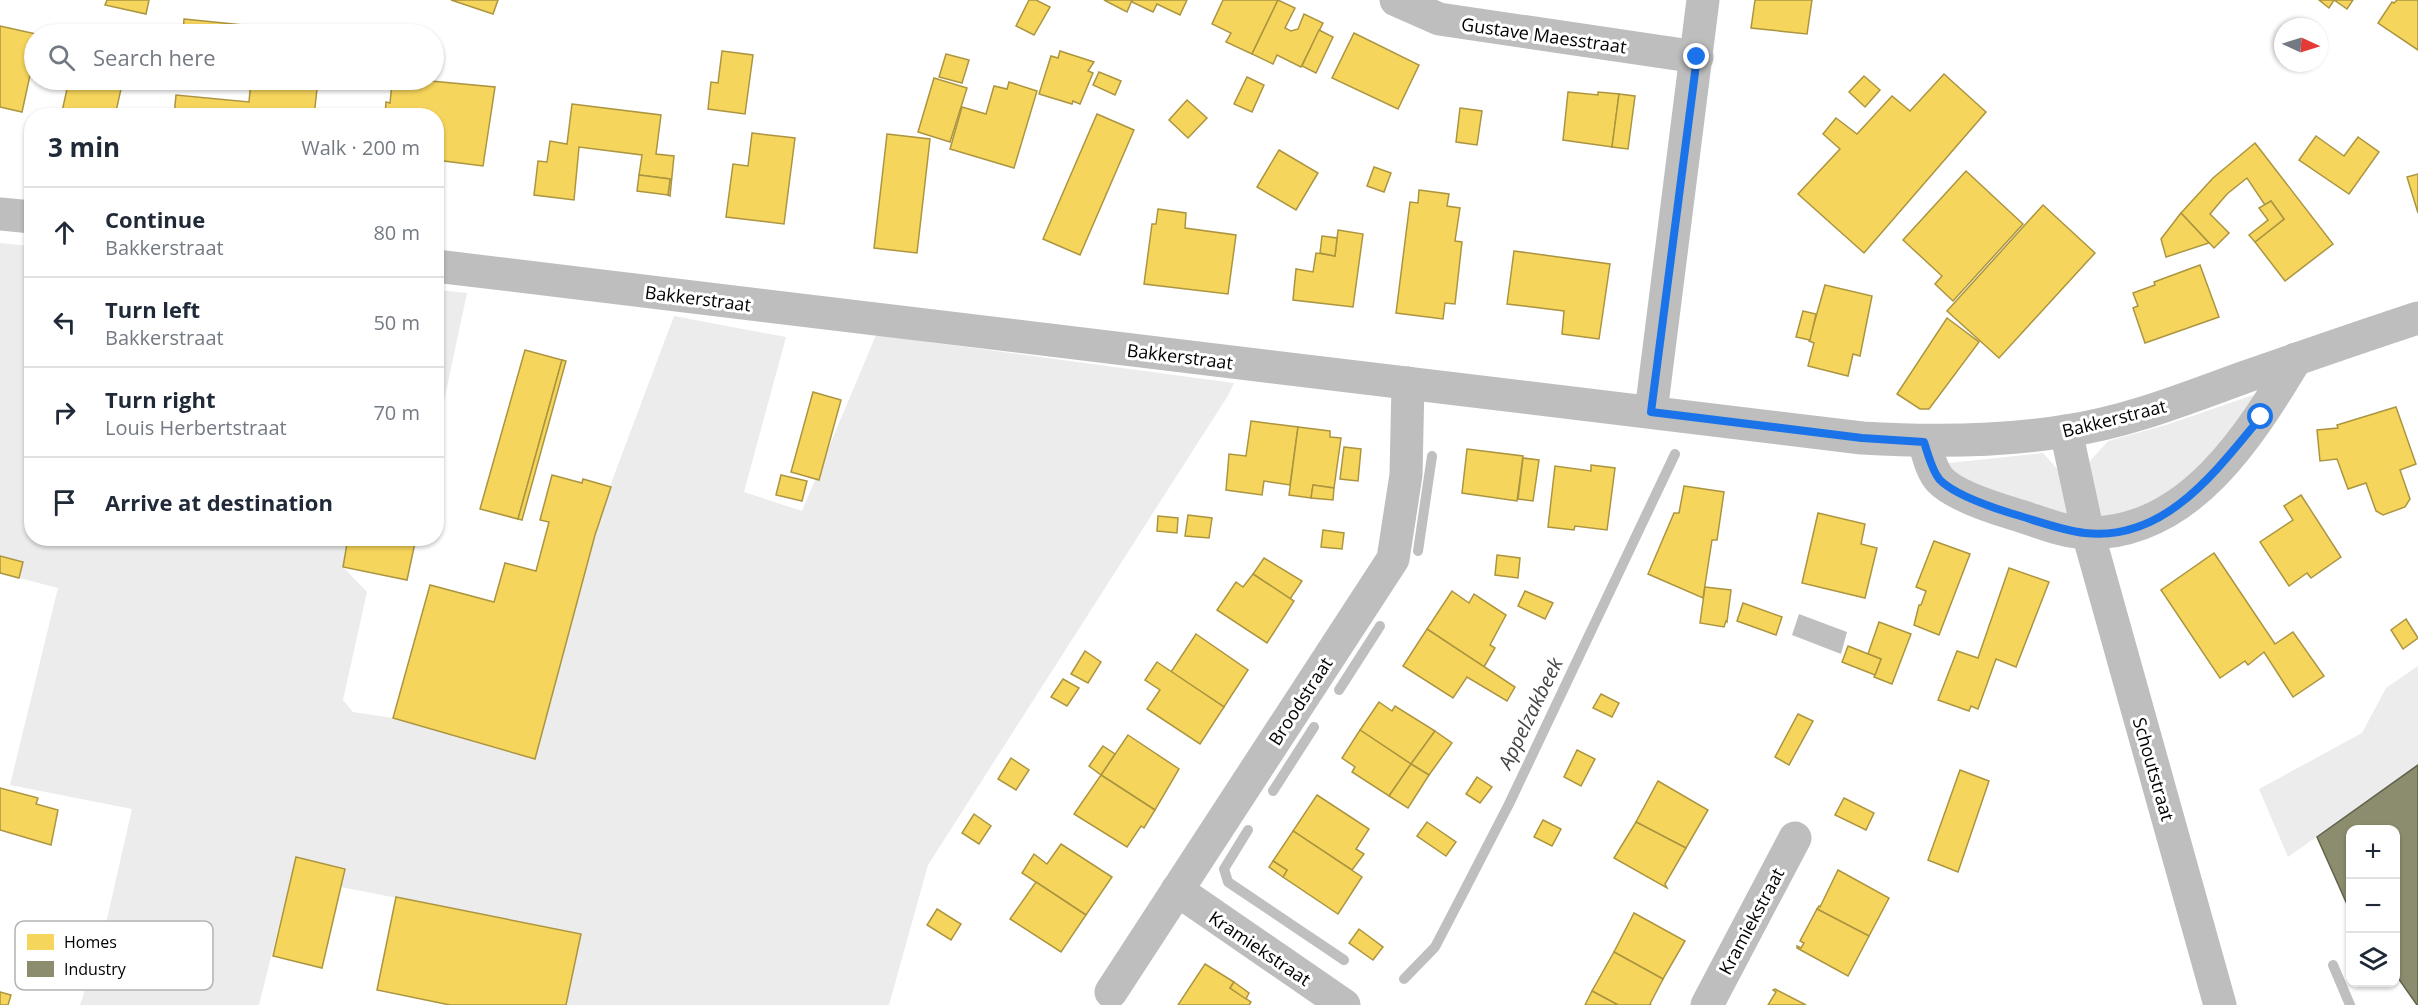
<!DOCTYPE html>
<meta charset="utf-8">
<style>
body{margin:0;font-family:"Open Sans",sans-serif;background:#f6f6f7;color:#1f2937}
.controls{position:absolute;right:18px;bottom:18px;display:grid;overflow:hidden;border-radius:12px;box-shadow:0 2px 4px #0004}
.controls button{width:54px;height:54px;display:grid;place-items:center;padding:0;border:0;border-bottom:2px solid #e0e1e3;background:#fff;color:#1f2937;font:30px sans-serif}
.compass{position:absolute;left:2274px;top:18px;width:54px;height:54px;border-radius:50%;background:#fff;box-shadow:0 2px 4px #0004;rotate:94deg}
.stop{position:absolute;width:18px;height:18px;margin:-14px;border:4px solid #1a73e8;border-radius:50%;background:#fff}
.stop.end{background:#1a73e8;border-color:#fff;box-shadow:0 2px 6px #0008}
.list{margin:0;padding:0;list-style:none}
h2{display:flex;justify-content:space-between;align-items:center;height:78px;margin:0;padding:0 24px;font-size:26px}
h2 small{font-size:20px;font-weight:400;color:#747a83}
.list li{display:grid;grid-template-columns:39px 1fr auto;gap:18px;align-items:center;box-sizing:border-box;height:90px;padding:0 24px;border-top:2px solid #e0e1e3}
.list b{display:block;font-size:22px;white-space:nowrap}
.list p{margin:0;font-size:20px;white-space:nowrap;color:#747a83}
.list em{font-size:20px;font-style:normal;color:#747a83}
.icon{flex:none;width:33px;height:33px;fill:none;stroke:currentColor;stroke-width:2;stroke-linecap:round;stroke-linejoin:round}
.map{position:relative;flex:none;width:2418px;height:1005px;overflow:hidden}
.search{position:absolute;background:#fff;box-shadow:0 2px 4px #0004;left:24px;top:24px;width:420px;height:66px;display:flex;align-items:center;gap:15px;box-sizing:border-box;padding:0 21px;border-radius:33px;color:#747a83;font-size:22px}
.panel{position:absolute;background:#fff;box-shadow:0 2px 4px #0004;left:24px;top:108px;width:420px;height:438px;border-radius:24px}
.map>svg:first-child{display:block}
.green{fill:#ececec}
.water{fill:#bfbfbf}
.homes{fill:#f6d55c;stroke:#ac9540;stroke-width:1.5}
.industry{fill:#8c8c6e;stroke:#62624d;stroke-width:1.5}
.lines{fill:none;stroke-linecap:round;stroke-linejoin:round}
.stream{stroke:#bfbfbf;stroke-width:10}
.minor{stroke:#bebebe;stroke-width:33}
.route{stroke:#1a73e8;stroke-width:8}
.labels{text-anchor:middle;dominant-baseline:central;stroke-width:6;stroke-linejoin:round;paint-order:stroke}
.street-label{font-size:18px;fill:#000;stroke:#fff}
.water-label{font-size:20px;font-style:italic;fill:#444;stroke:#fff}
.key{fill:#fff;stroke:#b2b2b2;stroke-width:1.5}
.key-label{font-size:16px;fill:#000}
</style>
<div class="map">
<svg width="2418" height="1005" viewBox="0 0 2418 1005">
<rect width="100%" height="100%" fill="#fff"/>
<g class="green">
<path d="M0,243l31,3 1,292 316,1 -5,28 24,25 -24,108 10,12 40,6 141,41 73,-265 67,-178 112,21 -42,155 58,19 74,-176 358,48 -5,11 -301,471 -39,140h-323l14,-71 -239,-47 4,-18 -49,-12 -37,148h-179l24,-73 28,-123 -122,-24 48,-197 -58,-15z"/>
<path d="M437,290l30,3 -30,141 -1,-144z"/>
<path d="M2256,394l4,3 -81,97 -82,30 -9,-54 2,-9 18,-20 58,-16z"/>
<path d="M2043,453l18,20 9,49 -76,-24 -54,-34z"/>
<path d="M2418,666v99l-130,92 -29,-68 103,-56 24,-45z"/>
</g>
<path class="water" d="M1799,614l48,18 -6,22 -49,-19z"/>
<g class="homes">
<path d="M107,0h42l-3,14 -41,-9z"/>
<path d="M451,0h47l-5,14z"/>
<path d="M1029,0h7l14,7 -16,28 -18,-9z"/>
<path d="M1104,0h28l-5,12z"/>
<path d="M1132,0h55l-7,15 -23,-11 -4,8 -21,-10z"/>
<path d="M1223,0h55l-26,54 -26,-12 5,-9 -19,-9z"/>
<path d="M1278,0l17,8 -10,20 6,3 7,-2 6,-15 19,9 -22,44 -24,-12 -4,9 -21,-10z"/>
<path d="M1755,0h57l-5,34 -56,-6z"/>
<path d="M2319,0h34l-6,9 -13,-9 -5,8z"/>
<path d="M2397,0h21v50l-40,-27 14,-21 2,1z"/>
<path d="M184,19l138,14v1h-139z"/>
<path d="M0,26l36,8h-2v23l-12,55 -22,-5z"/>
<path d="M1319,30l14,7 -17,36 -14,-7z"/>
<path d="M1354,33l65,32 -21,44 -66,-31z"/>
<path d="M722,51l31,4 -8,59 -37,-5 3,-27 7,1z"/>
<path d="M1060,51l34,11 -6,9 5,2 -13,31 -7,-3 -1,3 -33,-10 12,-38 7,2z"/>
<path d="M946,54l23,6 -7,23 -23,-6z"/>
<path d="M1099,72l22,9 -6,14 -22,-10z"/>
<path d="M1944,74l42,38 -122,141 -66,-59 42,-45 -17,-15 13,-16 21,16 35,-38 18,15z"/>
<path d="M1864,76l16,14 -15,17 -16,-15z"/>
<path d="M1247,77l17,8 -12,27 -18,-8z"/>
<path d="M934,78l33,10 -17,54 -32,-10z"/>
<path d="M69,80h54l-8,36h-54z"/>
<path d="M251,80h67l-4,36h-140l2,-21 73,7z"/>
<path d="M420,80l75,7 -12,79 -47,-6v-44h-51l1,-14 4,1 2,-20 27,3z"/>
<path d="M1009,82l28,9 -23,77 -64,-19 12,-42 24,7 8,-28 13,3z"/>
<path d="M1568,92l30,3v-3l21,2 -7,53 -49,-7z"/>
<path d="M1619,94l16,2 -7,53 -16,-2z"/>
<path d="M1187,100l20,18 -19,20 -19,-18z"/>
<path d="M572,104l89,11 -5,39 18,2 -4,40 -2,-1 2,-16 -31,-4 3,-20 -63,-8 -5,53 -40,-5 4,-34 9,1 3,-21 17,3z"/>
<path d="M1460,108l22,3 -5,34 -21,-3z"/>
<path d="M1097,114l37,16 -54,125 -37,-16z"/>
<path d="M752,133l43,5 -11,86 -58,-7 7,-53 15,2z"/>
<path d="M887,134l43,5 -13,114 -43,-5z"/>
<path d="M2316,136l28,20 14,-19 21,15 -30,42 -50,-34z"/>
<path d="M2255,143l78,101 -48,37 -30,-39 29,-23 -13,-18 -6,4 -18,-27 -20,16 -17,20 19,19 -15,15 -33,-35 32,-35z"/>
<path d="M1279,150l39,23 -22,37 -39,-23z"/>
<path d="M1374,167l17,6 -7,19 -17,-6z"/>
<path d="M1966,171l57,53 -70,77 -18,-17 7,-8 -39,-36z"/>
<path d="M2418,174v39l-11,-36z"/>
<path d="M639,175l31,4 -2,16 -31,-4z"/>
<path d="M1419,190l30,4 -2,12 13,2 -5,33 7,1 -7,62 -10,-1 -2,16 -47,-6 14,-111 8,1z"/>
<path d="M2271,201l13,18 -29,23 -6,-7 19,-15 -9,-12z"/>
<path d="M2043,205l52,48 -96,105 -52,-47z"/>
<path d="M1158,209l28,4 -1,15 51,7 -8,59 -84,-10 8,-60h4z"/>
<path d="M2181,213l28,30 -43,14 -5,-18z"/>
<path d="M1338,230l25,4 -10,73 -60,-7 3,-31 17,3 3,-19 19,3z"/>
<path d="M1322,236l15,2 -2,18 -15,-3z"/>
<path d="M1514,251l96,13 -11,75 -37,-5 2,-23 -57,-7z"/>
<path d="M2200,265l19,52 -74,26 -12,-35 5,-2 -5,-13 22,-8 -1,-3z"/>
<path d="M1825,285l47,11 -12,60 -7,-2 -5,22 -40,-10 6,-23 -5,-2z"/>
<path d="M1803,311l13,3 -6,26 -14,-3z"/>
<path d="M1947,318l32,24 -50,67h-9l-23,-15z"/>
<path d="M525,350l37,10 -44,159 -38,-10z"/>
<path d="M562,360l4,1 -44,159 -4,-1z"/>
<path d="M813,392l28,8 -22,80 -28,-8z"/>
<path d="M2396,407l20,57 -16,6 10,29 -5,8 -22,8 -7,-4 -10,-28 -18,6 -11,-30 -17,2 -3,-31 21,-2 -1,-3z"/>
<path d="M1251,421l47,6 -8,58 -26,-4 -2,14 -36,-5 3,-36 17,2z"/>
<path d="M1298,427l32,4v6l11,1 -7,50 -21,-3 -2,13 -22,-3z"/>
<path d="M1344,447l17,2 -3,32 -18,-2z"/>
<path d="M1467,449l56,7 -6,45 -55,-8z"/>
<path d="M1523,458l16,2 -6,41 -15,-2z"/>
<path d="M1591,465l24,3 -8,62 -32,-4 -1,4 -26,-3 7,-61 36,5z"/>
<path d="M552,475l30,8 1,-4 28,8 -16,48 -60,224 -142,-41 37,-133 64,17 11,-39 31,8 13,-49 -9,-2z"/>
<path d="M781,475l26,6 -5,20 -26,-6z"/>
<path d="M1313,485l21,3 -1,12 -22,-2z"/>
<path d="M1684,486l40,6 -7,48h-5l-9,58 -55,-24 26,-61h5z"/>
<path d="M2301,495l40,62 -30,21 -4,-5 -18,13 -29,-44 33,-22 -9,-14z"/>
<path d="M1818,513l47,11 -4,20 16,4 -12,50 -63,-15z"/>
<path d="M1188,515l24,3 -3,20 -24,-2z"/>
<path d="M1158,516l20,2 -1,15 -20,-2z"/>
<path d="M1323,530l21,3 -2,16 -21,-2z"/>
<path d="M348,538h68l-9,42 -64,-13z"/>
<path d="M1934,541l36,13 -31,81 -25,-10 5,-20h2l5,-14 -10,-4z"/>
<path d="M2214,553l61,91 18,-12 31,44 -31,21 -29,-45 -16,13 -3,-4 -25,17 -59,-88z"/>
<path d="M1497,555l23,3 -2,20 -23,-3z"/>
<path d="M0,556l23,6 -4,16 -19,-5z"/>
<path d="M1264,558l38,23 -12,18 -37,-25z"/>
<path d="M2009,568l40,14 -33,85 -20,-8 -18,50 -7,-3 -2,5 -31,-11 19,-49 21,7z"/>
<path d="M1253,574l41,27 -27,42 -50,-33 19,-28 7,5z"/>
<path d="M1705,587l26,3 -4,32 -1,-1 -2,6 -24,-4z"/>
<path d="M1452,591l17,12 5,-9 32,21 -16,30 5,3 -11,19 -57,-38z"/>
<path d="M1525,591l28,12 -8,16 -27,-13z"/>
<path d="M1743,603l39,14 -6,18 -39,-14z"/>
<path d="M2406,619l12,19 -15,11 -12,-19z"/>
<path d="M1879,622l32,12 -19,50 -18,-7 7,-18 -13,-5z"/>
<path d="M1427,629l88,58 -8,14 -40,-24 -14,21 -50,-32z"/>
<path d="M1196,634l52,36 -24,37 -53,-35z"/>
<path d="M1848,646l33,13 -6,16 -33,-13z"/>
<path d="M1085,651l16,11 -13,21 -17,-9z"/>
<path d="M1157,662l67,45 -24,37 -53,-35 13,-19 -15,-10z"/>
<path d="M1063,679l16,9 -12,18 -16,-9z"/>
<path d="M1601,694l18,9 -7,14 -19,-9z"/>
<path d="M1379,702l13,9 3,-5 40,25 -24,33 -51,-34z"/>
<path d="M1798,714l15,7 -24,44 -14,-8z"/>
<path d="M1360,730l51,34 -22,32 -37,-24 3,-5 -13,-9z"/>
<path d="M1435,731l17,12 -23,32 -18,-11z"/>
<path d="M1128,735l51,34 -24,41 -54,-35z"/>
<path d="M1103,746l12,8 -14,21 -12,-9z"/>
<path d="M1577,750l18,9 -14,27 -17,-9z"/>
<path d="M1011,758l18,12 -13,20 -18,-11z"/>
<path d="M1411,764l18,11 -21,33 -19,-12z"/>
<path d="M1960,770l29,11 -31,91 -30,-12z"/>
<path d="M1101,775l54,35 -11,18 -3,-2 -14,21 -53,-33z"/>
<path d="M1477,777l15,10 -12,16 -14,-9z"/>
<path d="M1658,781l50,29 -22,38 -50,-26z"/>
<path d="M0,788l38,10 -2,6 22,6 -7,35 -51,-15z"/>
<path d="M1317,795l52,34 -13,20 8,5 -12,16 -59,-39z"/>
<path d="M1844,798l30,15 -8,17 -31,-15z"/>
<path d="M974,814l17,12 -12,18 -17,-11z"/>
<path d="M1543,820l18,9 -9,17 -18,-9z"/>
<path d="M1427,822l29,20 -10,14 -29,-20z"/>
<path d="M1636,822l50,26 -21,36 2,4 -53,-30z"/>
<path d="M1293,831l69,46 -24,37 -55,-37 4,-7 -14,-9z"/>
<path d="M1061,844l51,33 -26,38 -64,-42 12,-19 13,10z"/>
<path d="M296,857l49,12 -23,99 -49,-12z"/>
<path d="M1273,861l14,9 -4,7 -14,-10z"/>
<path d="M1838,870l51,28 -20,38 -52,-27 2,-3 1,1z"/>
<path d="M1036,882l50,33 -25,37 -51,-33z"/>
<path d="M396,897l185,37 -15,71h-116l-73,-15z"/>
<path d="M937,909l24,15 -10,16 -24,-15z"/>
<path d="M1817,909l52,27 -21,40 -51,-28v-2l4,2 3,-5 -4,-2z"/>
<path d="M1634,913l51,28 -22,38 -49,-27z"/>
<path d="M1359,929l24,18 -10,13 -24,-17z"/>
<path d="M1614,952l49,27 -13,25 1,1h-33l-26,-14z"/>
<path d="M1205,964l29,18 -4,6 21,14 -2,3h-71z"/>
<path d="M1234,982l15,11 -3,6 -16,-11z"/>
<path d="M1775,989l31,16h-38l8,-13 -3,-2z"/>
<path d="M1592,991l26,14h-33z"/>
<path d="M0,992l11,3 -3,10h-8z"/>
</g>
<path class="industry" d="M2418,765v240h-1l-21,-30v-145h-46v81l-33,-74z"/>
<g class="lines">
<g class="stream">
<path d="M1418,551l14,-95"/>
<path d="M1339,690l41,-64"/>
<path d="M1273,791l41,-64"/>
<path d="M1248,830l-24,39 4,13 116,78"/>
<path d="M2333,965l17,40"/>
<path d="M1404,979l31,-32 24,-46 50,-97 166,-350"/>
</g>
<g class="minor">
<path d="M1396,0l43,19 258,38"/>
<path d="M0,214l32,3"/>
<path d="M436,266l1426,172c68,4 137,4 204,-7 62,-9 121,-33 179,-54 58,-20 115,-40 173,-59"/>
<path d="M1651,412l52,-412"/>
<path d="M2066,431l22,102 132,472"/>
<path d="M1924,442c4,12 7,28 16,38 14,15 54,28 74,34 24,7 50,19 75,19 101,0 161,-98 207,-174"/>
<path d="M1177,890l167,115"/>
<path d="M1111,992l282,-433 13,-84 2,-92"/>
<path d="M1707,1005l88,-167"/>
</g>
</g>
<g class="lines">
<path class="route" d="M1697,57l-46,355 211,26 62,4c4,12 8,29 16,38 14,14 51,27 70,33 25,7 50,17 75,20 80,9 131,-62 176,-116"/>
</g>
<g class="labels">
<g class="street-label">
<text transform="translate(1544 35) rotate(8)">Gustave Maesstraat</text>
<text transform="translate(698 298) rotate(7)">Bakkerstraat</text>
<text transform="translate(1180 356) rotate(7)">Bakkerstraat</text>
<text transform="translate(2114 418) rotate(-14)">Bakkerstraat</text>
<text transform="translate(1300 701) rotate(-57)">Broodstraat</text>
<text transform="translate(2154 769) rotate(74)">Schoutstraat</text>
<text transform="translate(1751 921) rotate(-62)">Kramiekstraat</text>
<text transform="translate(1260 948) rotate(34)">Kramiekstraat</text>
</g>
<g class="water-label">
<text transform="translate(1530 713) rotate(-64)">Appelzakbeek</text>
</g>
</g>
<rect x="15" y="921" width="198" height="69" rx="9" class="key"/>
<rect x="27" y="934" width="27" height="16" fill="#f6d55c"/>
<rect x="27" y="961" width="27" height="16" fill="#8c8c6e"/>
<g class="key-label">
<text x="64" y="948">Homes</text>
<text x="64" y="975">Industry</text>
</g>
</svg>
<div class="controls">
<button>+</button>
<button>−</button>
<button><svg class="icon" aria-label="layers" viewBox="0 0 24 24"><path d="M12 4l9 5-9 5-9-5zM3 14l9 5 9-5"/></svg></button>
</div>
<svg class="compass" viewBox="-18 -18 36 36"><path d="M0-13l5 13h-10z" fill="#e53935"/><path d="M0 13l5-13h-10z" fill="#747a83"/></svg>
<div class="stop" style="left:2261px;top:417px"></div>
<div class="stop end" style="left:1697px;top:57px"></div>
<div class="search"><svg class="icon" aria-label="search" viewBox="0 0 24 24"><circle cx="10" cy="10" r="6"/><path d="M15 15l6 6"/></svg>Search here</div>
<section class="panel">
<h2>3 min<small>Walk · 200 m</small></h2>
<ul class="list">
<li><svg class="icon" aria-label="ahead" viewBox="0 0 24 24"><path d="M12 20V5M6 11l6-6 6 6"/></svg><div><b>Continue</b><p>Bakkerstraat</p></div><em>80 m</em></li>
<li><svg class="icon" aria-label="left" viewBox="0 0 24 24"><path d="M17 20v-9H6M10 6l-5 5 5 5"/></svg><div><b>Turn left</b><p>Bakkerstraat</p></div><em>50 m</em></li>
<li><svg class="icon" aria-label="right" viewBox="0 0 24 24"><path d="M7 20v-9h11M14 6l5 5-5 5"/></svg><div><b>Turn right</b><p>Louis Herbertstraat</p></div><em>70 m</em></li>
<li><svg class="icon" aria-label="arrive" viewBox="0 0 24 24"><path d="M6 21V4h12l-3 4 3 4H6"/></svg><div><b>Arrive at destination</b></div></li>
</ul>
</section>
</div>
